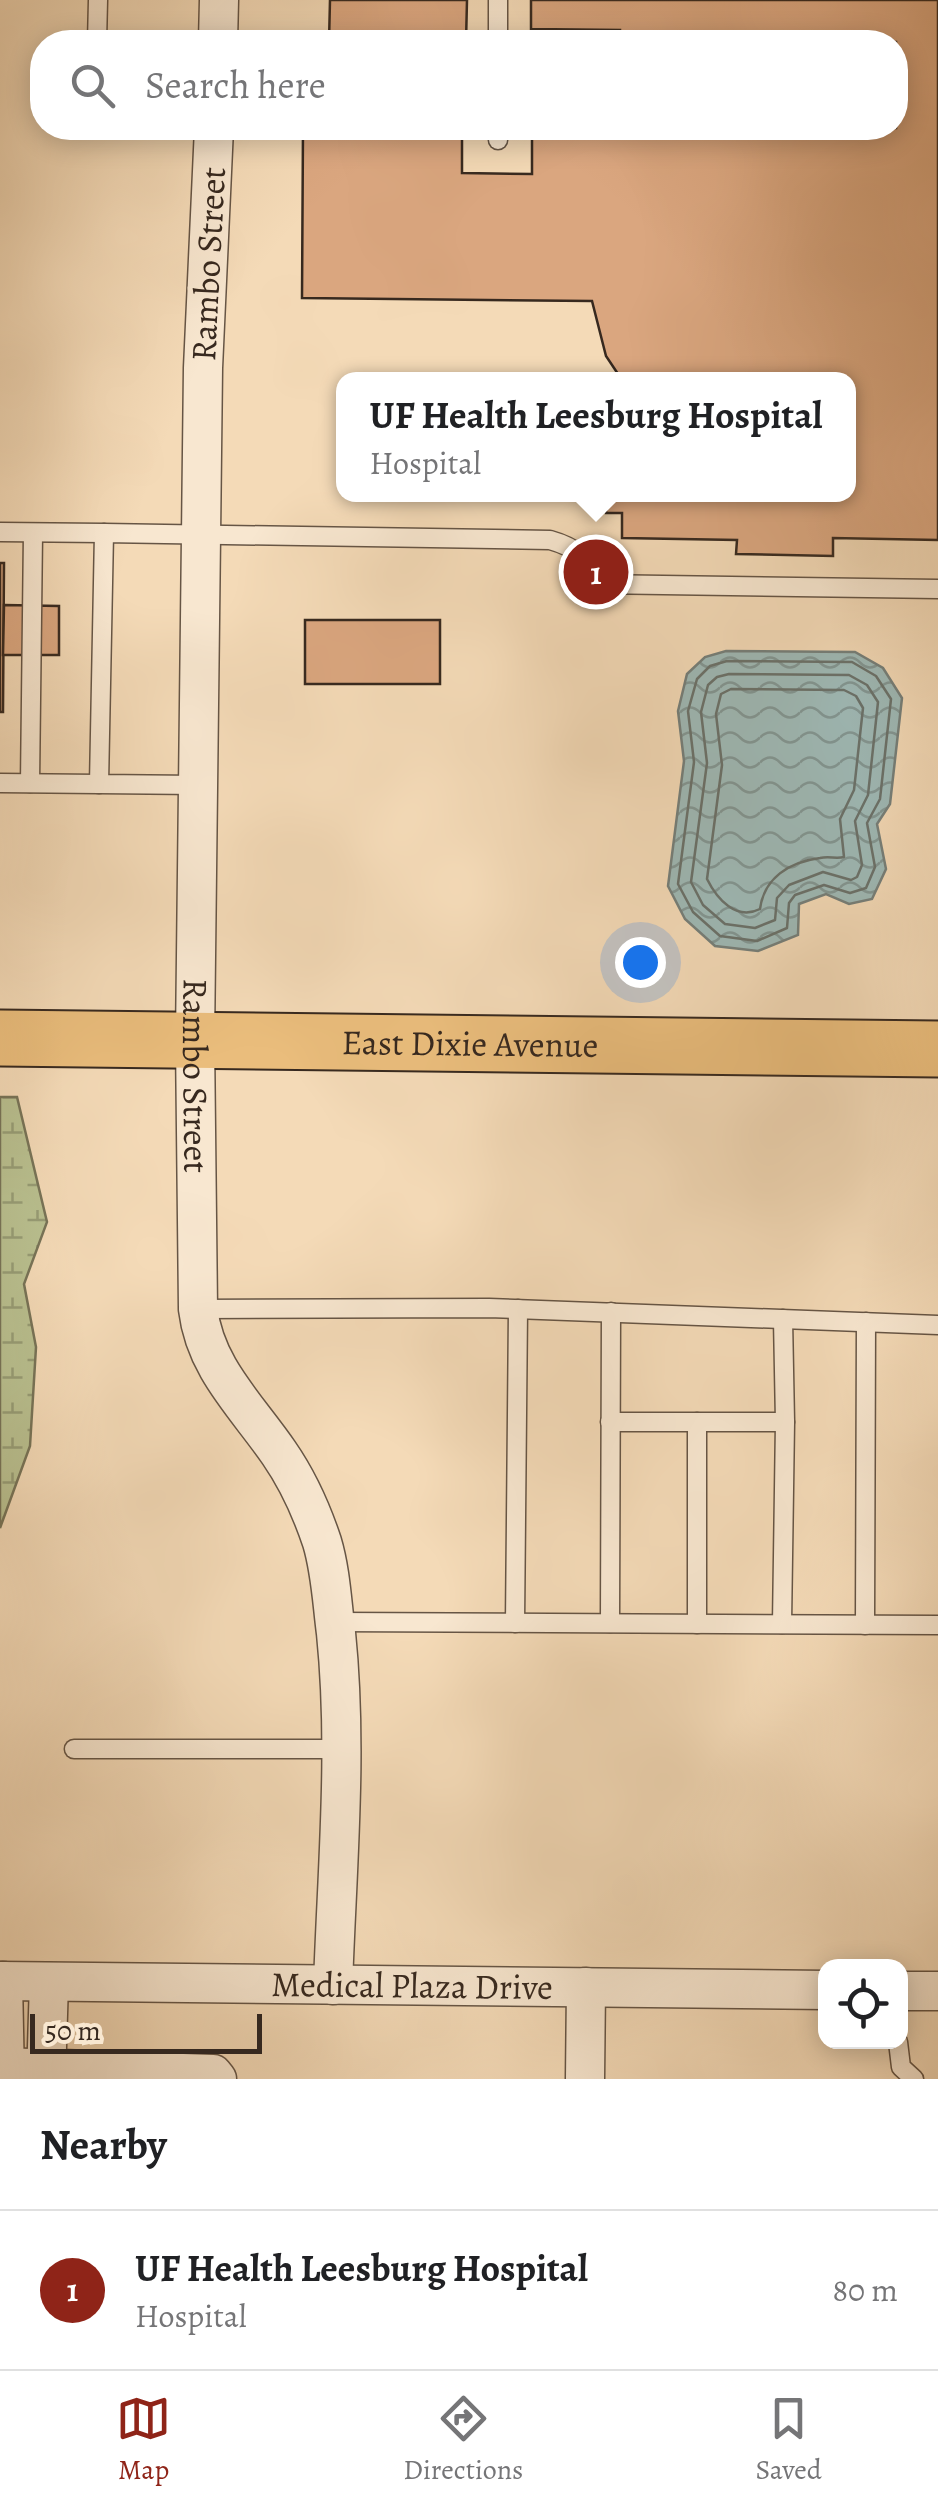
<!DOCTYPE html>
<style>
body{margin:0;font-family:Alegreya,serif;background:#f6f6f6;color:#202124}
.controls{position:absolute;right:30px;bottom:30px;display:grid;overflow:hidden;border-radius:20px;box-shadow:0 5px 25px #0003}
.controls button{width:90px;height:90px;display:grid;place-items:center;padding:0;border:0;border-bottom:2px solid #e0e0e0;background:#fff;color:#202124;font:50px sans-serif}
.scale{position:absolute;left:30px;bottom:25px;width:232px;box-sizing:border-box;padding-left:10px;border:5px solid #37291f;border-top:0;font-size:28px;line-height:35px;white-space:nowrap;color:#37291f;-webkit-text-stroke:8px #f8e7d0;paint-order:stroke}
.you{position:absolute;left:640px;top:962px;width:35px;height:35px;margin:-25px;border:8px solid #fff;border-radius:50%;background:#1a73e8;box-shadow:0 0 0 15px #1a73e833}
.badge{display:grid;place-items:center;width:65px;height:65px;border-radius:50%;background:#8f2418;color:#fff;font-size:32px;font-weight:700}
.pin{position:absolute;translate:-50% -50%;border:5px solid #fff;box-shadow:0 2px 10px #0006}
.popup{position:absolute;left:336px;top:372px;width:520px;height:130px;box-sizing:border-box;display:grid;place-content:center;border-radius:20px;background:#fff;filter:drop-shadow(0 2px 8px #0005);font-size:32px;white-space:nowrap;color:#757577}
.popup b{font-size:38px;color:#202124}
.popup::after{content:'';position:absolute;left:50%;top:100%;margin-left:-20px;border:20px solid transparent;border-top-color:#fff}
.list{margin:0;padding:0;list-style:none}
h2{display:flex;justify-content:space-between;align-items:center;height:130px;margin:0;padding:0 40px;font-size:42px}
h2 small{font-size:32px;font-weight:400;color:#757577}
.list li{display:grid;grid-template-columns:65px 1fr auto;gap:30px;align-items:center;box-sizing:border-box;height:160px;padding:0 40px;border-top:2px solid #e0e0e0}
.list b{display:block;font-size:38px;white-space:nowrap}
.list p{margin:0;font-size:32px;white-space:nowrap;color:#757577}
.list em{font-size:32px;font-style:normal;color:#757577}
.icon{flex:none;width:55px;height:55px;fill:none;stroke:currentColor;stroke-width:2;stroke-linecap:round;stroke-linejoin:round}
.map{position:relative;flex:none;width:938px;height:2079px;overflow:hidden}
.search{position:absolute;background:#fff;box-shadow:0 5px 25px #0003;left:30px;right:30px;top:30px;height:110px;display:flex;align-items:center;gap:25px;box-sizing:border-box;padding:0 35px;border-radius:40px;color:#757577;font-size:38px}
.sheet{height:290px;background:#fff}
nav{display:flex;justify-content:space-around;align-items:center;box-sizing:border-box;height:140px;border-top:2px solid #e0e0e0;background:#fff;font-size:28px;color:#757577}
nav a{display:grid;justify-items:center;gap:5px}
nav .on{color:#8f2418}
.map>svg:first-child{display:block}
.wetland{fill:url(#wetland-marsh);stroke:#787458;stroke-width:2.5}
.water{fill:url(#water-waves);stroke:#757f7a;stroke-width:2.5}
.lines{fill:none;stroke-linecap:round;stroke-linejoin:round}
.shore{stroke:#6a716a;stroke-width:2.5}
.building{fill:#daa67f;stroke:#37291f;stroke-width:2.5}
.service-casing{stroke:#665545;stroke-width:21}
.minor-casing{stroke:#665545;stroke-width:41}
.primary-casing{stroke:#37291f;stroke-width:59}
.service{stroke:#f8e7d0;stroke-width:18}
.minor{stroke:#f8e7d0;stroke-width:38}
.primary{stroke:#eabd7c;stroke-width:55}
.labels{text-anchor:middle;dominant-baseline:central;stroke-width:10;stroke-linejoin:round;paint-order:stroke}
.street-label{font-size:35px;fill:#37291f;stroke:#f8e7d0}
</style>
<div class="map">
<svg width="938" height="2079" viewBox="0 0 938 2079">
<defs>
<pattern id="wetland-marsh" width="20" height="14" patternUnits="userSpaceOnUse" patternTransform="scale(2.5)"><rect width="20" height="14" fill="#b9c090"/><path d="M1 5h8M5 5V1M11 12h8M15 12V8" fill="none" stroke="#979c75"/></pattern>
<pattern id="water-waves" width="16" height="10" patternUnits="userSpaceOnUse" patternTransform="scale(2.5)"><rect width="16" height="10" fill="#9eb9b6"/><path d="M0 5q4-4 8 0t8 0" fill="none" stroke="#829693"/></pattern>
</defs>
<rect width="100%" height="100%" fill="#f4dab7"/>
<filter id="stains"><feTurbulence type="fractalNoise" baseFrequency=".002" numOctaves="4"/><feColorMatrix values="0 0 0 0 .2 0 0 0 0 .09 0 0 0 0 .02 0 0 0 .5 -.17"/></filter>
<radialGradient id="worn" r=".72"><stop offset=".6" stop-color="#630" stop-opacity="0"/><stop offset="1" stop-color="#630" stop-opacity=".3"/></radialGradient>
<path class="wetland" d="M0,1097h17l30,125 -23,62 12,63 -6,99 -30,82z"/>
<path class="water" d="M726,651l129,1 28,16 19,30 -12,106 -13,20 9,45 -14,30 -23,5 -23,-10 -27,10 -1,31 -40,16 -43,-5 -30,-27 -17,-33 16,-125 -6,-50 9,-37 18,-17z"/>
<g class="lines">
<g class="shore">
<path d="M727,661l125,1 24,14 15,23 -11,100 -13,24 8,44 -9,21 -16,5 -26,-8 -29,10 -6,8 -2,25 -30,13 -37,-5 -27,-24 -15,-28 16,-122 -6,-51 9,-32 13,-13z"/>
<path d="M729,674l120,1 18,10 11,17 -10,93 -13,26 7,44 -5,12 -6,3 -28,-8 -34,13 -12,13 -2,22 -20,8 -30,-4 -22,-19 -12,-23 16,-119 -6,-51 7,-27 9,-8z"/>
<path d="M731,689l113,1 12,6 7,12 -9,82 -14,29 4,38c-8,2 -15,-1 -24,1 -31,4 -56,20 -60,51 -24,12 -43,-10 -53,-30l15,-114 -6,-51 5,-20z"/>
</g>
</g>
<g class="building">
<path d="M330,0h137l-1,42h-137z"/>
<path d="M531,0h407v540l-105,-2v18l-97,-2 1,-14 -115,-2v-25h-16v-19h242v-114h-226l-16,-24 -14,-55 -290,-3 1,-170h159v45l70,1v-41l111,1v-6h253v-86h-276v-12l-89,-1z"/>
<path d="M0,563h4l-1,149h-3z"/>
<path d="M4,605l55,1v49h-56z"/>
<rect x="305" y="620" width="135" height="64"/>
</g>
<g class="lines">
<g class="service-casing">
<g id="service">
<path d="M97,42l1,-42"/>
<path d="M498,42v-42"/>
<path d="M498,140v-12"/>
<path d="M0,532l104,1"/>
<path d="M0,783l99,1"/>
<path d="M30,783l3,-250"/>
<path d="M198,785l-99,-1 5,-251 446,7c25,7 40,18 46,44l342,5"/>
<path d="M198,1309l291,-1 449,17"/>
<path d="M610,1422h175l-2,-103"/>
<path d="M697,1422v202"/>
<path d="M334,1622l604,3"/>
<path d="M515,1623l3,-314"/>
<path d="M610,1623l1,-311"/>
<path d="M782,1624l3,-202"/>
<path d="M865,1625l1,-303"/>
<path d="M74,1749h268"/>
<path d="M898,2042l3,25 13,12"/>
</g>
</g>
<g class="minor-casing">
<g id="minor">
<path d="M218,42l1,-42"/>
<path id="s1" d="M214,128l-11,240 -8,672 3,269c7,59 48,96 81,144 18,26 33,59 43,89 9,30 10,61 14,91 12,117 1,235 -3,352"/>
<path id="s2" d="M0,1981l826,9"/>
<path d="M3,1981l2,98"/>
<path d="M900,1991h38"/>
<path d="M0,2067l213,7 4,5"/>
<path d="M46,2079l3,-97"/>
<path d="M585,2079l1,-92"/>
</g>
</g>
<g class="primary-casing">
<g id="primary">
<path id="s3" d="M0,1038l938,11"/>
</g>
</g>
<use href="#service" class="service"/>
<use href="#minor" class="minor"/>
<use href="#primary" class="primary"/>
</g>
<g class="labels">
<g class="street-label">
<text transform="translate(208 264) rotate(-87)">Rambo Street</text>
<text stroke="none"><textPath href="#s3" startOffset="470">East Dixie Avenue</textPath></text>
<text stroke="none"><textPath href="#s1" startOffset="948">Rambo Street</textPath></text>
<text stroke="none"><textPath href="#s2" startOffset="412">Medical Plaza Drive</textPath></text>
</g>
</g>
<rect width="100%" height="100%" filter="url(#stains)"/>
<rect width="100%" height="100%" fill="url(#worn)"/>
</svg>
<div class="controls">
<button><svg class="icon" aria-label="locate" viewBox="0 0 24 24"><circle cx="12" cy="12" r="6"/><path d="M12 2v4M12 18v4M2 12h4M18 12h4"/></svg></button>
</div>
<div class="scale">50 m</div>
<div class="you"></div>
<div class="pin badge" style="left:596px;top:572px">1</div>
<div class="popup"><b>UF Health Leesburg Hospital</b>Hospital</div>
<div class="search"><svg class="icon" aria-label="search" viewBox="0 0 24 24"><circle cx="10" cy="10" r="6"/><path d="M15 15l6 6"/></svg>Search here</div>
</div>
<section class="sheet">
<h2>Nearby<small></small></h2>
<ul class="list">
<li><span class="badge">1</span><div><b>UF Health Leesburg Hospital</b><p>Hospital</p></div><em>80 m</em></li>
</ul>
</section>
<nav>
<a class="on"><svg class="icon" aria-label="map" viewBox="0 0 24 24"><path d="M3 6l6-2 6 2 6-2v14l-6 2-6-2-6 2zM9 4v14M15 6v14"/></svg>Map</a>
<a><svg class="icon" aria-label="directions" viewBox="0 0 24 24"><path d="M12 3l9 9-9 9-9-9zM9 14v-3h6M13 9l2 2-2 2"/></svg>Directions</a>
<a><svg class="icon" aria-label="saved" viewBox="0 0 24 24"><path d="M7 4h10v16l-5-4-5 4z"/></svg>Saved</a>
</nav>
